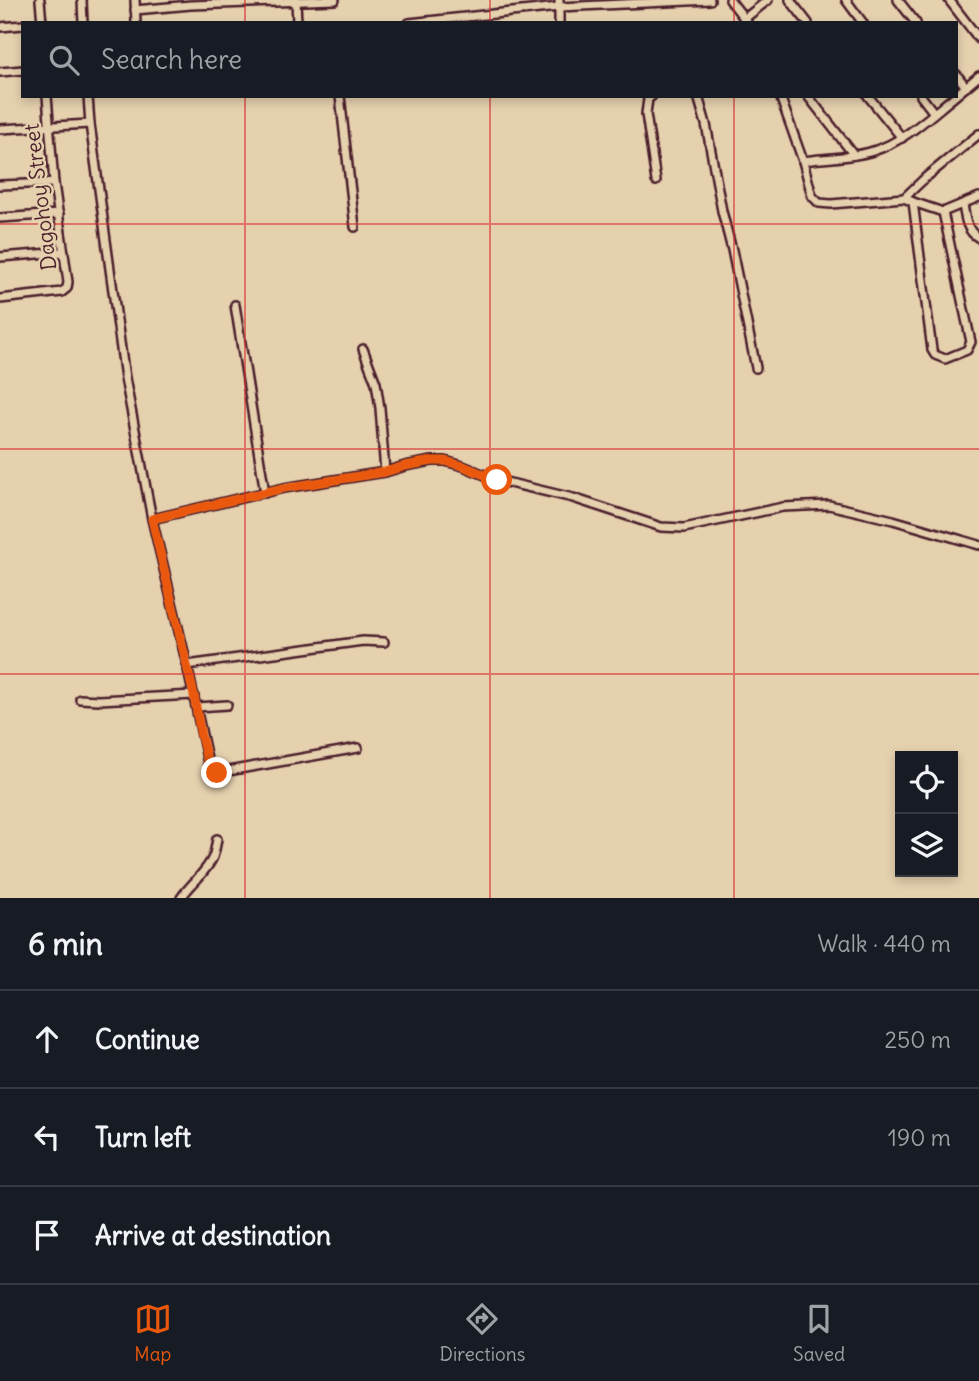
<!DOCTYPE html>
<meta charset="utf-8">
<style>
body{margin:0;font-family:Delius,sans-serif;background:#20242c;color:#f1f3f6}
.controls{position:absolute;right:21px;bottom:21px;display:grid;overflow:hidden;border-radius:0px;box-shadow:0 4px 10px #0003}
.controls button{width:63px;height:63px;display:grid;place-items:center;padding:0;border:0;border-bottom:2px solid #363941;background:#171b24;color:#f1f3f6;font:35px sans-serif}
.stop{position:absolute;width:21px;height:21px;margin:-16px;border:5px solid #ea580c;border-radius:50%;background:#fff}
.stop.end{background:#ea580c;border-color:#fff;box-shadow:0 2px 7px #0008}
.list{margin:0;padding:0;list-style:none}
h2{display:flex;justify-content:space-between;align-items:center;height:91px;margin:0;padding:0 28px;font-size:30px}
h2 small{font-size:23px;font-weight:400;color:#9ea1a6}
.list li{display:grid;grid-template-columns:46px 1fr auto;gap:21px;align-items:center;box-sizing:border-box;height:98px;padding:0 28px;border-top:2px solid #363941}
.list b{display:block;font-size:26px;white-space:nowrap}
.list em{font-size:23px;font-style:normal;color:#9ea1a6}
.icon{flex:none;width:38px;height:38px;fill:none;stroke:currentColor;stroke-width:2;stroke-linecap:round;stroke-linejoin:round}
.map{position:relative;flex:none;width:979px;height:898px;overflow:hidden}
.search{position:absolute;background:#171b24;box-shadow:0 4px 10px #0003;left:21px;right:21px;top:21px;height:77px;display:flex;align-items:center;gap:18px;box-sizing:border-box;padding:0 24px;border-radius:0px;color:#9ea1a6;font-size:26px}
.sheet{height:385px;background:#171b24}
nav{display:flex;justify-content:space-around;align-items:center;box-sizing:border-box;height:98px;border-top:2px solid #363941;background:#171b24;font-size:19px;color:#9ea1a6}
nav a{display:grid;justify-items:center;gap:4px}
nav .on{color:#ea580c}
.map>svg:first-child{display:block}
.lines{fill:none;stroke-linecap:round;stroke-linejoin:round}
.street-casing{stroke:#4a1f2b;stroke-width:12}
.street{stroke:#e6d1af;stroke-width:7}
.route{stroke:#ea580c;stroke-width:9}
.grid{fill:none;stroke:#d62828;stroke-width:2;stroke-opacity:0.55}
.labels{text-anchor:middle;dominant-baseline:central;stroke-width:5;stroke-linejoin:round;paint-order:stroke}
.street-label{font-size:21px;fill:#4a1f2b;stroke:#e6d1af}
</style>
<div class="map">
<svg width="979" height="898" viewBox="0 0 979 898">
<rect width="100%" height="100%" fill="#e6d1af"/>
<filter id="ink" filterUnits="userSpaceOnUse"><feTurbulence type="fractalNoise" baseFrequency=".0143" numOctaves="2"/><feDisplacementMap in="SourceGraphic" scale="14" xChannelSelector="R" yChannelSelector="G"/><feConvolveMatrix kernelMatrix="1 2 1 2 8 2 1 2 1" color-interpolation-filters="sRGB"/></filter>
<g filter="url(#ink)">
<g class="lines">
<g class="street-casing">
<g id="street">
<path d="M40,0l2,23"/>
<path d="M82,0l1,23"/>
<path d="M135,0l1,23"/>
<path d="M296,0l1,23"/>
<path d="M730,0l17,22"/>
<path d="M790,0l18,23"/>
<path d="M846,0l17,23"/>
<path d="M898,0l18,23"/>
<path d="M949,0l30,39"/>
<path d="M135,10l56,-5 144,-5"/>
<path d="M744,19l24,-19"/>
<path d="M409,23l150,-16 151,-7"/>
<path d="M559,23v-23"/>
<path d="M0,27l23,-2"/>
<path d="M0,72l23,-2"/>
<path d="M956,74l10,13"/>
<path d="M956,95l23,-19"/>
<path d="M88,96l2,28 35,254 27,141 35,146 22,103 3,5h5l141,-25"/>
<path d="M340,96l15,131"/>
<path d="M652,96l-4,3 -2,15 10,67"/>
<path d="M698,96l8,28 16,87 10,39 24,118"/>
<path d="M780,96l23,65 9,35 7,7 12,1 73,-6 21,-20 54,-44"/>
<path d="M808,96l46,59"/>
<path d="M868,96l34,42"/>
<path d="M921,96l13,17"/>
<path d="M0,129l90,-5"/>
<path d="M803,161c23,-3 48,-3 70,-10 31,-9 57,-35 82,-55"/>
<path d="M0,185l54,-2"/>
<path d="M904,198l9,4 19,148 3,5 10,4 22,-9 4,-8 -28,-130"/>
<path d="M913,202l30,10 36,-15"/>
<path d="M963,204c2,13 3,27 16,34"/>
<path d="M0,218l59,-4"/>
<path d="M0,257l64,-5"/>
<path d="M0,299l62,-7 5,-4 1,-6 -14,-99 -7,-87"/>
<path d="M235,305l30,188"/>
<path d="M363,349l13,34 4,25 5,64"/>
<path d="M152,519l132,-31 101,-16 20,-6 27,-5h13l18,5 34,14 76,18 88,29 23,1 99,-21 46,-2 64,15 86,25"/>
<path d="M187,665l176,-24 21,1"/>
<path d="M80,699l19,1 95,-5"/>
<path d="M197,707l30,-2"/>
<path d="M181,898c10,-15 25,-25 32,-41 2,-6 3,-12 4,-18"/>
</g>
</g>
<use href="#street" class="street"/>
</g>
</g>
<g class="lines" filter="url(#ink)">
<path class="route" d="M217,773h-5l-3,-5 -8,-32 -7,-41 -42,-176 132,-31 101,-16 20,-6 27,-5h13l18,5 34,14"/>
</g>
<path class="grid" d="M245,0v23M490,0v23M734,0v23M245,96v802M490,96v802M734,96v802M0,224h979M0,449h979M0,674h979"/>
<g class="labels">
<g class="street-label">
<text transform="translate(40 197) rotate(-97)">Dagohoy Street</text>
</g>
</g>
</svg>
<div class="controls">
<button><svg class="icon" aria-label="locate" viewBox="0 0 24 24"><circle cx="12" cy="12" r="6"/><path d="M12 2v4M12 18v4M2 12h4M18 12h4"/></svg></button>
<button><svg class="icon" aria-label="layers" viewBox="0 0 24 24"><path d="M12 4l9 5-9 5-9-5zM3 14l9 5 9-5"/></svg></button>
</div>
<div class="stop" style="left:497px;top:480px"></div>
<div class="stop end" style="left:217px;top:773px"></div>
<div class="search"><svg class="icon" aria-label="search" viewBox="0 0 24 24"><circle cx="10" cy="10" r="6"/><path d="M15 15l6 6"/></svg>Search here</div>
</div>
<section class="sheet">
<h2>6 min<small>Walk · 440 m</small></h2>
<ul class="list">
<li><svg class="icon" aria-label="ahead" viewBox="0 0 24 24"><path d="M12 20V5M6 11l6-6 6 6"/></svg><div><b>Continue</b></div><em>250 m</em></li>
<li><svg class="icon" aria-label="left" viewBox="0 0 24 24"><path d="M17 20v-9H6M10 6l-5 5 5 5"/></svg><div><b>Turn left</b></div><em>190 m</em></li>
<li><svg class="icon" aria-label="arrive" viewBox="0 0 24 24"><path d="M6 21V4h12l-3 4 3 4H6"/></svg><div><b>Arrive at destination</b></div></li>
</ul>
</section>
<nav>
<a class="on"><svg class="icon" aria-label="map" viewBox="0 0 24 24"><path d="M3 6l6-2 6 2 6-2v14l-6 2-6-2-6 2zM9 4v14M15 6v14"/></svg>Map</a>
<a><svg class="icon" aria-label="directions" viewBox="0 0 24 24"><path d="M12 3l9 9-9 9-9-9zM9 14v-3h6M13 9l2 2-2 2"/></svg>Directions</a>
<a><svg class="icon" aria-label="saved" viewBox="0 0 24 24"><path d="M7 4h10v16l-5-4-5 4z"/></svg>Saved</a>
</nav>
